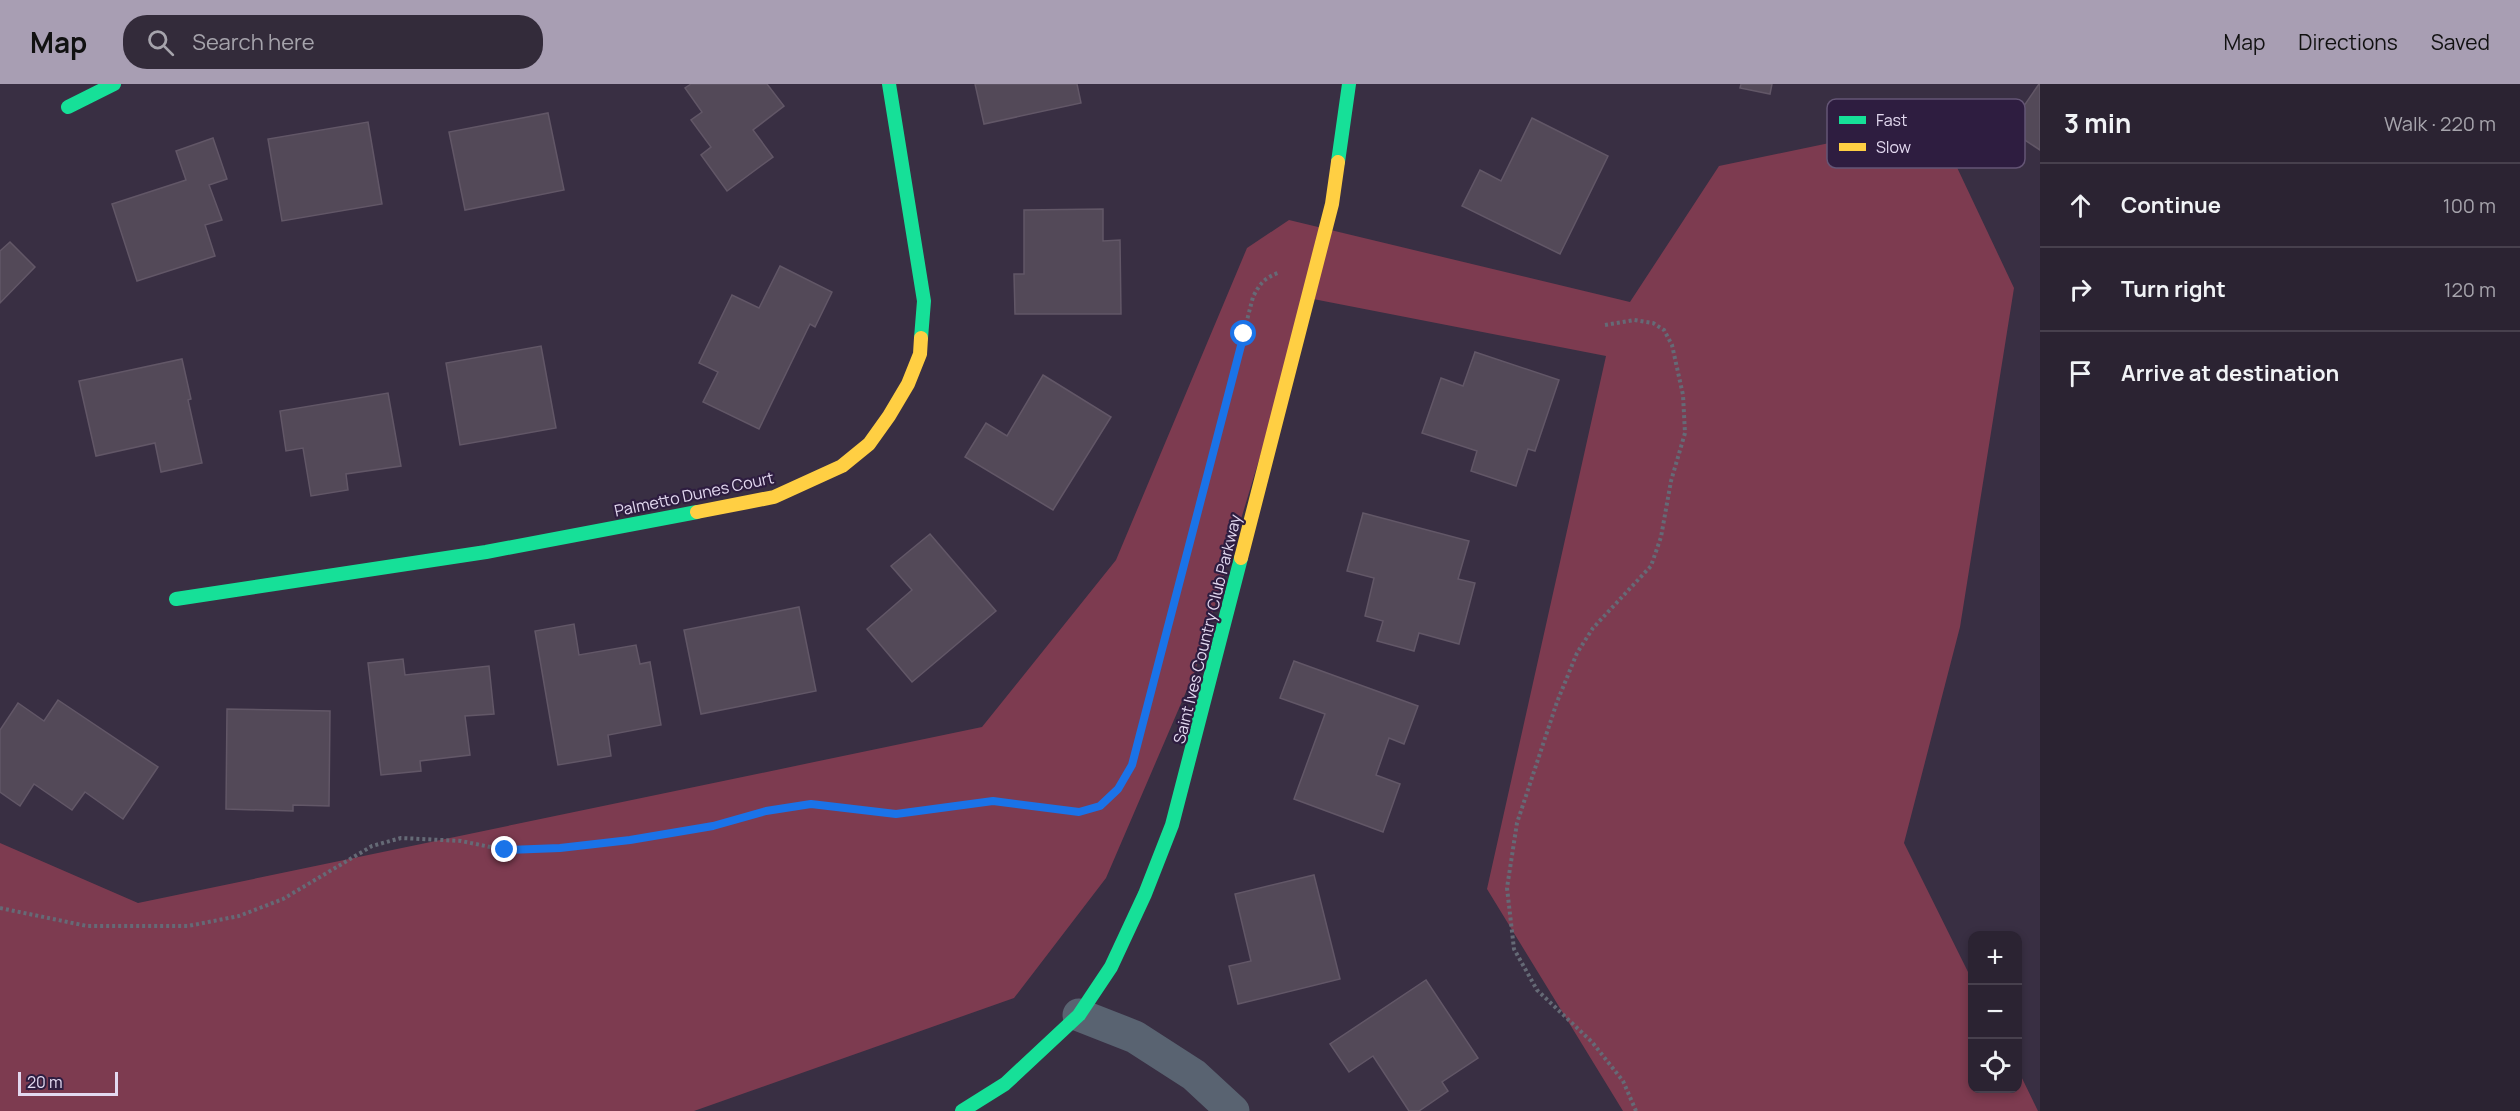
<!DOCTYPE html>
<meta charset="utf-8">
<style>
body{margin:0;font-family:Manrope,sans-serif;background:#332b3a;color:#f1f3f6}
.controls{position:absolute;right:18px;bottom:18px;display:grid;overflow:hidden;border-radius:12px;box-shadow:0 3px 9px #0003}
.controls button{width:54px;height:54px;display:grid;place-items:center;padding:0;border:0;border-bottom:2px solid #47404d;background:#2b2332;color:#f1f3f6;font:30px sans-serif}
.scale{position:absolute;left:18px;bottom:15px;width:100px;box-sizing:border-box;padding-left:6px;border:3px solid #e3d9f0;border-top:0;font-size:16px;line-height:21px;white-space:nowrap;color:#e3d9f0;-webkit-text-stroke:4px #2e1d40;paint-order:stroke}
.stop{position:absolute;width:18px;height:18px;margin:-14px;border:4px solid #1a73e8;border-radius:50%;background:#fff}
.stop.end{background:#1a73e8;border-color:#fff;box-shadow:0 2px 6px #0008}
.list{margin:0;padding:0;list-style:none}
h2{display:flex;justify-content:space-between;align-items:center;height:78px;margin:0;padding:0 24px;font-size:26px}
h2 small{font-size:20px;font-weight:400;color:#a6a4ac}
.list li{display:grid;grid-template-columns:39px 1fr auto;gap:18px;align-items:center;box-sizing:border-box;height:84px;padding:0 24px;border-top:2px solid #47404d}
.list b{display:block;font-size:22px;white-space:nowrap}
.list em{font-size:20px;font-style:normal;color:#a6a4ac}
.icon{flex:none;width:33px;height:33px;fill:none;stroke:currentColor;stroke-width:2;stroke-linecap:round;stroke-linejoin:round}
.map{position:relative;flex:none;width:2040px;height:1027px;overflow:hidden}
header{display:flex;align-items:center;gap:36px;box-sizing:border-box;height:84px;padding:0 30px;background:#a89eb3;color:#111}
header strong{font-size:28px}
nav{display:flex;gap:33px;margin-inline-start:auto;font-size:21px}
.search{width:420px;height:54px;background:#332b3a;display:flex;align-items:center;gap:15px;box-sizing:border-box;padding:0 21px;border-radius:24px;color:#a6a4ac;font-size:22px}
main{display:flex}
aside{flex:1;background:#2b2332}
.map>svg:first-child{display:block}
.green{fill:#7d3b50}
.building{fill:#534958;stroke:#625767;stroke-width:1.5}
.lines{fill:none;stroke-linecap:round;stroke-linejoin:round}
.path{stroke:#656a76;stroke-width:4;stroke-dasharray:3 3;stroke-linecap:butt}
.street{stroke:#596371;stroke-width:33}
.fast{stroke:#16e098;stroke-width:14}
.slow{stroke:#ffcf43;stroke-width:14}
.route{stroke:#1a73e8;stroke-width:8}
.labels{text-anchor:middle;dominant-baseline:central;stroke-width:4.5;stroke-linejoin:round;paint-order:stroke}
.street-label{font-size:16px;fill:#e3d9f0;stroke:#2e1d40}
.key{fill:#2e1d40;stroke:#645575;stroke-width:1.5}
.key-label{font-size:16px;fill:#e3d9f0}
</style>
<header>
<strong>Map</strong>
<div class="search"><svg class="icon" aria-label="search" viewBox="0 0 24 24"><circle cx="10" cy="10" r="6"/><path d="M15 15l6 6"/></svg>Search here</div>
<nav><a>Map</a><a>Directions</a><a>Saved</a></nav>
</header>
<main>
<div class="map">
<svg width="2040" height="1027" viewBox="0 0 2040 1027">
<rect width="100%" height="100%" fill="#392f43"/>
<path class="green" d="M1863,52l82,6 69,146 -54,339 -56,216 68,137v108h46v-18l20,41h-415l-136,-222 119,-533 -298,-58 -113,373 -89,207 -92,120 -320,113h-694v-268l138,60 844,-176 134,-167 131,-312 42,-28 341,82 89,-136z"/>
<g class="building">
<path d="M691,0h76l17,22 -31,24 20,27 -46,34 -26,-36 10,-8 -20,-27 11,-8 -17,-24z"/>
<path d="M975,0h102l4,19 -97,21z"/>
<path d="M1741,0h31l-2,10 -30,-6z"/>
<path d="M2039,0h1v66l-32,-21z"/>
<path d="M548,29l16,77 -99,20 -16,-78z"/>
<path d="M1532,34l76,38 -48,98 -98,-48 18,-36 21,11z"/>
<path d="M368,38l14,82 -100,17 -14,-82z"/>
<path d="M213,54l14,41 -18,6 13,35 -17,5 10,31 -78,25 -25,-77 74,-24 -10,-29z"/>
<path d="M1103,125v32l17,-1 1,74h-106l-1,-40h10v-64z"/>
<path d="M10,158l25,25 -35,36v-52z"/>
<path d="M780,182l52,26 -17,35 -5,-3 -51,105 -56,-27 15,-30 -19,-9 33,-68 27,13z"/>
<path d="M541,262l15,82 -96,17 -14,-82z"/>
<path d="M1475,268l84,28 -24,71 -7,-2 -12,37 -45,-15 6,-20 -55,-18 19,-55 22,8z"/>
<path d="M182,275l9,40 -3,1 14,63 -41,9 -6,-29 -59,13 -17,-75z"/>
<path d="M1043,291l68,42 -58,93 -88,-53 21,-34 21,13z"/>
<path d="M388,309l13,73 -55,8 2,16 -37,6 -8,-48 -17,3 -6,-40z"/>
<path d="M1363,429l106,28 -11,38 17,4 -16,61 -40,-11 -5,18 -37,-10 6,-20 -18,-5 9,-38 -27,-7z"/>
<path d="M930,450l66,77 -84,71 -45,-53 45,-39 -21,-24z"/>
<path d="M799,523l17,84 -115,23 -17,-84z"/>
<path d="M574,540l5,31 57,-10 4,19 10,-2 11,63 -53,10 3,21 -53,9 -23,-134z"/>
<path d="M403,575l2,16 84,-9 5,48 -29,2 5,39 -50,6 1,10 -40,4 -13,-112z"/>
<path d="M1294,577l124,45 -14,38 -15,-6 -13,37 24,9 -17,48 -89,-33 31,-85 -45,-16z"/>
<path d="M58,616l100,67 -35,52 -38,-27 -13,18 -38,-26 -14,22 -20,-14v-62l18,-27 26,18z"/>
<path d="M227,625l103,2 -1,95 -36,-1v6l-67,-2z"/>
<path d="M1314,791l26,104 -102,25 -9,-38 22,-5 -16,-67z"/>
<path d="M1426,896l52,78 -36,24 6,9 -29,20h-10l-36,-55 -24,16 -19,-28z"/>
</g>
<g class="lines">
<g class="path">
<path d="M1605,241l29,-5 19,3 11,7 8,15 11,50 2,38 -14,48 -10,56 -10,29 -58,62 -16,25 -20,49 -40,121 -10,65 7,61 23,41 55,52 31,39 13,30"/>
<path d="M0,824l87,18h101l51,-10 44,-17 89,-53 29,-8 60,3 44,9 55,-2 70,-8 83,-14 53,-15 45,-7 85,10 97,-13 86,11 21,-6 18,-17 14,-24 121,-468c6,-12 11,-19 25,-24"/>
</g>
<path class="street" d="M1079,931l56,22 59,38 39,36"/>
<g class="fast">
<path d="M889,0l35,217 -3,37"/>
<path d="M68,23l46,-23"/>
<path d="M1338,78l11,-78"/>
<path d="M176,515l310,-47 211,-40"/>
<path d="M962,1027l43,-27 74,-69 32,-48 34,-73 27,-69 69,-267"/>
</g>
<g class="slow">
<path d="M697,428l77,-15 68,-31 27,-22 20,-28 19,-32 12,-30 1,-16"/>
<path d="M1241,474l91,-354 6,-42"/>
</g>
</g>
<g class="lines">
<path class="route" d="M505,766l55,-2 70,-8 83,-14 53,-15 45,-7 85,10 97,-13 86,11 21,-6 18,-17 14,-24 112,-431"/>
</g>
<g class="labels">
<g class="street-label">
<text transform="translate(694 410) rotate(-12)">Palmetto Dunes Court</text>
<text transform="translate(1207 545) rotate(-76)">Saint Ives Country Club Parkway</text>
</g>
</g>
<rect x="1827" y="15" width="198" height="69" rx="9" class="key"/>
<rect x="1839" y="32" width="27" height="8" fill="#16e098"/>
<rect x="1839" y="59" width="27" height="8" fill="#ffcf43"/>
<g class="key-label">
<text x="1876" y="42">Fast</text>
<text x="1876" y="69">Slow</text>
</g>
</svg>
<div class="controls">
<button>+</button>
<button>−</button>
<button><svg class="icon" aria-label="locate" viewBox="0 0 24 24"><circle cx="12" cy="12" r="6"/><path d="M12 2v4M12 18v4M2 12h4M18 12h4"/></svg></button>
</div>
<div class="scale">20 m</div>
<div class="stop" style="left:1244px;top:250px"></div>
<div class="stop end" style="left:505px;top:766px"></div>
</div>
<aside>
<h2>3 min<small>Walk · 220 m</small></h2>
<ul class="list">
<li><svg class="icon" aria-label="ahead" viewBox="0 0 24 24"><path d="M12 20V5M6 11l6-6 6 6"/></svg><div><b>Continue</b></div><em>100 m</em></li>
<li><svg class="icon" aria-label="right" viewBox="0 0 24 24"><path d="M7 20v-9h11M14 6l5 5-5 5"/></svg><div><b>Turn right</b></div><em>120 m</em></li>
<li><svg class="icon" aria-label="arrive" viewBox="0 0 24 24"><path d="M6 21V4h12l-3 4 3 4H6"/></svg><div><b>Arrive at destination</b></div></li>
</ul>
</aside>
</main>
